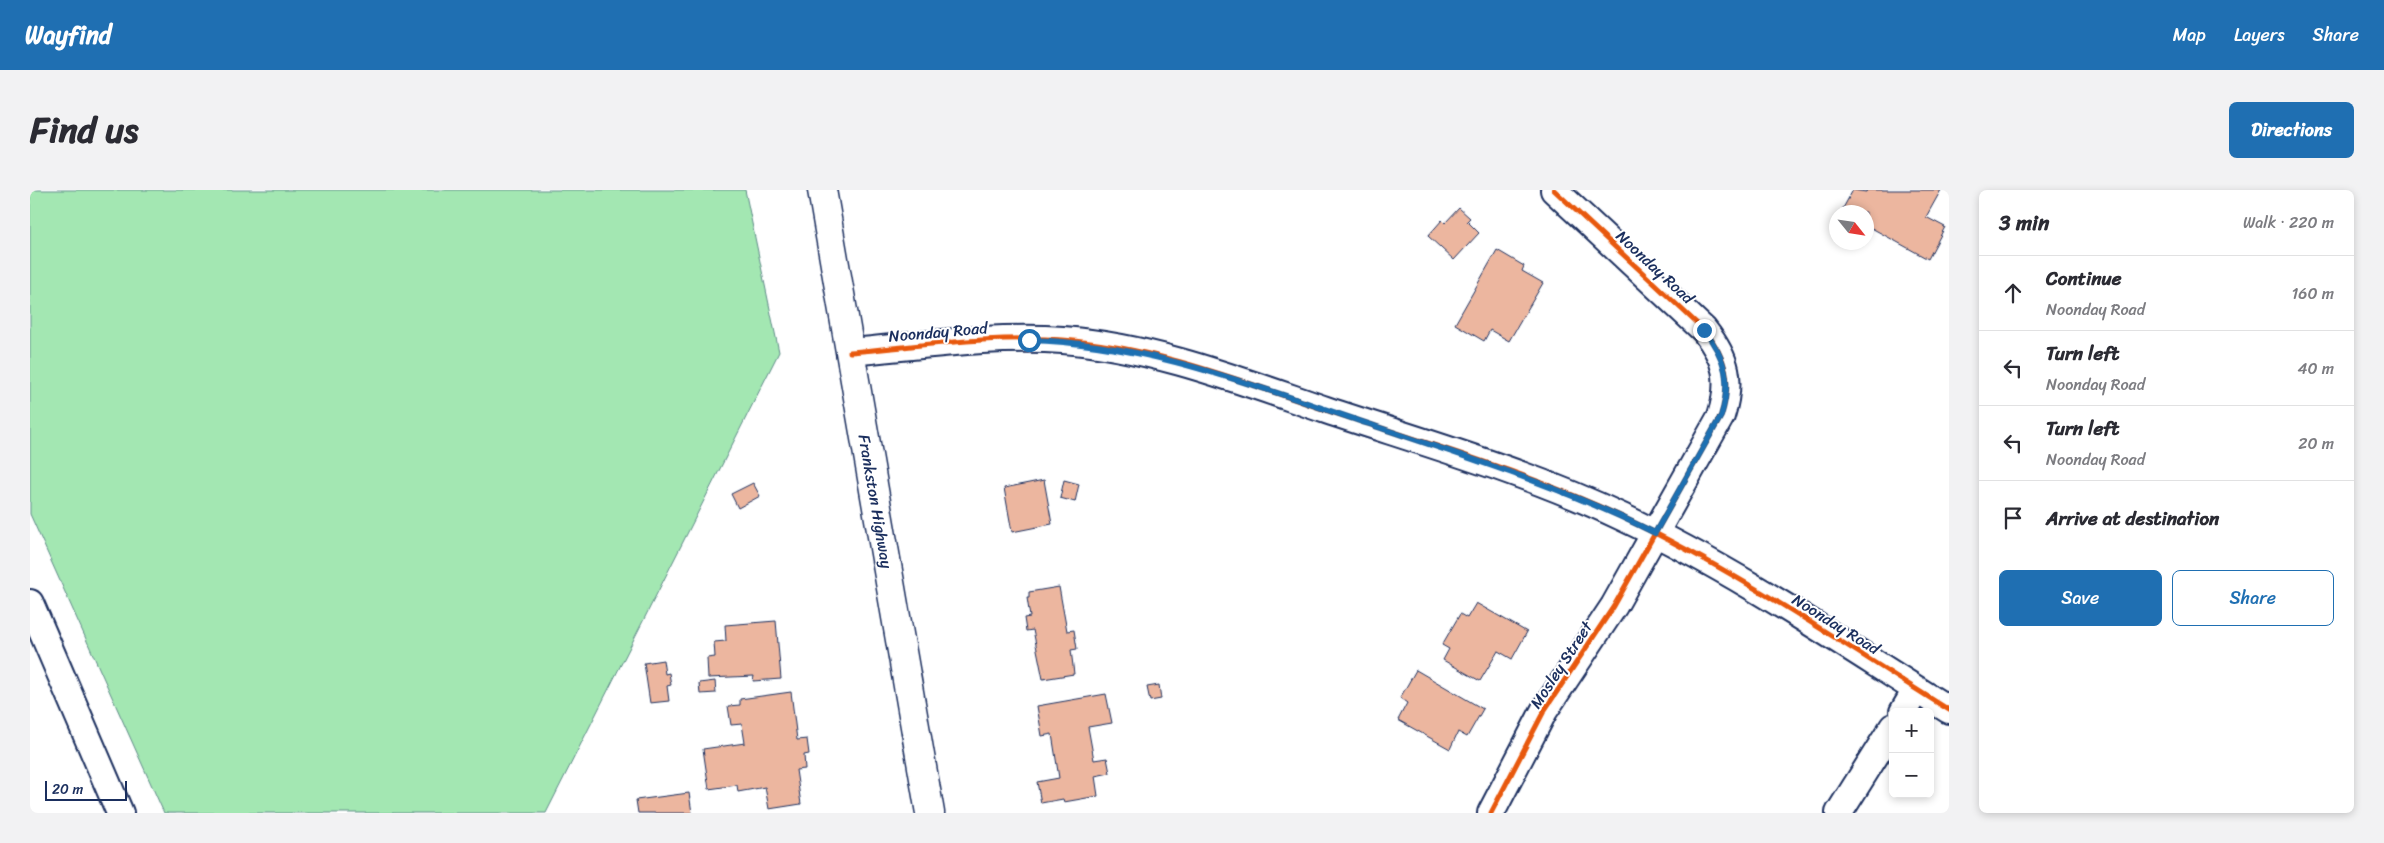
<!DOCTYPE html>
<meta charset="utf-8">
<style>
body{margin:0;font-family:Sriracha,sans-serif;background:#f2f2f3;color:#2b2b33}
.controls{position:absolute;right:15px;bottom:15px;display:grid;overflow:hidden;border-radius:8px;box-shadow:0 2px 8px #0003}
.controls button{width:45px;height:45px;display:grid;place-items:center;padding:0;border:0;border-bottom:1px solid #e1e1e2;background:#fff;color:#2b2b33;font:25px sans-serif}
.compass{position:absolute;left:1799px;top:15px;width:45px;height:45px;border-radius:50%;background:#fff;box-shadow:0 2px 8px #0003;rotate:120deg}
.scale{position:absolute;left:15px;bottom:12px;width:82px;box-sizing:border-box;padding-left:5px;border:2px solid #1b2f5e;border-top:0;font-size:14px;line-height:18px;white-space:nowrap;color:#1b2f5e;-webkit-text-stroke:4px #fff;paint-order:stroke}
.stop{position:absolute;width:15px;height:15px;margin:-11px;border:4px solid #1f6fb2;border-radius:50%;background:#fff}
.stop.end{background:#1f6fb2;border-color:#fff;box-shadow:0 1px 5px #0008}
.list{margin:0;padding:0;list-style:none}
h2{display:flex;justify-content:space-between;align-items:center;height:65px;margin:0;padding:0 20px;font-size:21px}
h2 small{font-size:16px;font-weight:400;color:#7c7c81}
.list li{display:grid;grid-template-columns:32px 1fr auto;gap:15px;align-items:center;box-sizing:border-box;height:75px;padding:0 20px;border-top:1px solid #e1e1e2}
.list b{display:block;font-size:19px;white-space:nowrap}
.list p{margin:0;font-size:16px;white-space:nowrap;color:#7c7c81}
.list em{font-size:16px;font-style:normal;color:#7c7c81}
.actions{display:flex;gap:10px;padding:15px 20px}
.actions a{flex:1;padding:11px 0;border:1px solid #1f6fb2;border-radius:8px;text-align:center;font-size:18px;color:#1f6fb2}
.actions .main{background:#1f6fb2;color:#fff}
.icon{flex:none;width:28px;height:28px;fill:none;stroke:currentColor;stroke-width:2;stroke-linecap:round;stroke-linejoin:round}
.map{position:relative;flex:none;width:1919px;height:623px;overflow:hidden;border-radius:8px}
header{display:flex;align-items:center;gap:30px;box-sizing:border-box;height:70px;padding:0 25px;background:#1f6fb2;color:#fff}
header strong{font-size:24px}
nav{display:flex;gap:28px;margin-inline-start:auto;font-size:18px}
.intro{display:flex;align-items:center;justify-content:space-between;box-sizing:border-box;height:120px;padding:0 30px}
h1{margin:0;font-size:35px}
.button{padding:12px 22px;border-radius:8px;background:#1f6fb2;color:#fff;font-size:18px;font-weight:700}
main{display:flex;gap:30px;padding:0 30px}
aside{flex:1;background:#fff;border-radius:8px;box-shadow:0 2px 8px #0003}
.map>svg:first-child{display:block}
.green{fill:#a3e7b2;stroke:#5f8b88}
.building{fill:#ecb69f;stroke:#1b2f5e}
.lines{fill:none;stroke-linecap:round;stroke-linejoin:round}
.minor-casing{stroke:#1b2f5e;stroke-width:30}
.major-casing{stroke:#1b2f5e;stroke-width:31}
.minor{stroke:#fff;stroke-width:26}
.major{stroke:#fff;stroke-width:28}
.cycleway-casing{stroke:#fff;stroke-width:8}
.cycleway{stroke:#e8590c;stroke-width:5}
.route{stroke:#1f6fb2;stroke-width:6}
.labels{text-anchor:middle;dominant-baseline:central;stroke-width:4;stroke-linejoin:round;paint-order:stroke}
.street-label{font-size:16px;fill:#1b2f5e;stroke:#fff}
</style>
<header>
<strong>Wayfind</strong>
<nav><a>Map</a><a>Layers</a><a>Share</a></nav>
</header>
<div class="intro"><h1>Find us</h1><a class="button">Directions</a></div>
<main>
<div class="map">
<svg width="1919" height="623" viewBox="0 0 1919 623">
<rect width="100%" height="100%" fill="#fff"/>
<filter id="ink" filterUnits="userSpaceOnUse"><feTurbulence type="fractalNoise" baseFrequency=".02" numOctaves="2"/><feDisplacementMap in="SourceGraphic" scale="10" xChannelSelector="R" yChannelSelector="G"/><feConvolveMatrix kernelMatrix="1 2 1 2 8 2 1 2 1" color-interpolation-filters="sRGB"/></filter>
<g filter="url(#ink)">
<path class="green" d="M0,0h715l34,162 -233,461h-382l-134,-299z"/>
<g class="building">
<path d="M1823,0l13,2 1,-2h74l-15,27 19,10 -17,32 -62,-34v-13h-25z"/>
<path d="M1429,18l11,10 -3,3 12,12 -25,27 -26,-24 14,-16 3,3z"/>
<path d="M1467,60l27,16 -2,5 21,12 -34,58 -19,-11 -6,11 -29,-17z"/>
<path d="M1014,290l8,44 -40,8 -8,-44z"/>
<path d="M1034,290l15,4 -4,18 -15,-4z"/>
<path d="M723,293l7,13 -22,12 -7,-14z"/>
<path d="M1029,397l8,44 7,-1 3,19 -6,1 3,24 -31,5 -10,-49 -7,1 -2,-13 6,-1 -3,-19h2v-6z"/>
<path d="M1446,413l51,29 -15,27 -14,-8 -18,30 -37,-21 6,-11 -7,-4 18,-31 7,4z"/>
<path d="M746,431l5,58 -28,2 1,-5 -46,2 -1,-20 8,-1 -1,-15 12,-1 -1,-16z"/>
<path d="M633,470l2,14 4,-1 2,12 -4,1 2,15 -19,2 -6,-40z"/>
<path d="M1386,480l67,39 -16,28 -9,-5 -8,17 -52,-29 9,-17 -7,-5z"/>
<path d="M685,491l1,12 -16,1 -1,-11z"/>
<path d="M1129,495l2,14 -11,2 -3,-14z"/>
<path d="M761,502l6,48 10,-1 2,15 -5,1 1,14 -9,1 5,34 -32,5 -4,-22 -27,5 -1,-7 -28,4 -6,-40 42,-6 -3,-19 -11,1 -3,-19 12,-1v-6z"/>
<path d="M1076,504l6,29 -24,4 6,33 13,-2 3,15 -15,3 3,20 -34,6 -1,-3 -22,4 -4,-21 22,-4 -7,-44 -10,2 -5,-30z"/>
<path d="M659,603l3,20h-54l-2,-13z"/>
</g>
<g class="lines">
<g class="minor-casing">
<g id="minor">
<path d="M820,162c71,-6 143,-17 213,-12 91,7 178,41 263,70 99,33 202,62 296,107 115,54 220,126 327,193"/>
<path d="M0,413l90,210"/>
<path d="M1873,522l13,-22"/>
<path d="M1461,623l53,-102 70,-105 107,-190c11,-36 6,-57 -17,-86l-150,-140"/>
<path d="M1809,623l54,-86"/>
</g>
</g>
<g class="major-casing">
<g id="major">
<path id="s1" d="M792,0l108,623"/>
</g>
</g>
<use href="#minor" class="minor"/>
<use href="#major" class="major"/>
<g class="cycleway-casing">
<g id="cycleway">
<path d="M820,162c71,-6 143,-17 213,-12 91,7 178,41 263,70 99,33 202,62 296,107 115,54 220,126 327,193"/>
<path d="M1461,623l53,-102 70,-105 107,-190c11,-36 6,-57 -17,-86l-150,-140"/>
</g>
</g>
<use href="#cycleway" class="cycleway"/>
</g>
</g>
<g class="lines" filter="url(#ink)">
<path class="route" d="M999,150c120,3 228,47 340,84 97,33 194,63 286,109l66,-117c11,-36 5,-57 -17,-86"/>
</g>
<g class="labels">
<g class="street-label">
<text transform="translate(1625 77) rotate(43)">Noonday Road</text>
<text transform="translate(908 142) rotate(-5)">Noonday Road</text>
<text stroke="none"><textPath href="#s1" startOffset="316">Frankston Highway</textPath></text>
<text transform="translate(1806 434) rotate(32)">Noonday Road</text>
<text transform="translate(1531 475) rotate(-57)">Mosley Street</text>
</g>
</g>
</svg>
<div class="controls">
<button>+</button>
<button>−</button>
</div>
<svg class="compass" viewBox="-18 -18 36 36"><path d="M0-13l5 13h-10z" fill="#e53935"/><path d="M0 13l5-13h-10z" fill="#7c7c81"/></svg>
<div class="scale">20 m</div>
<div class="stop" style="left:999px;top:150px"></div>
<div class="stop end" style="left:1674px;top:140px"></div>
</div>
<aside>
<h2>3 min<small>Walk · 220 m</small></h2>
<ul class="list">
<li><svg class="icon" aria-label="ahead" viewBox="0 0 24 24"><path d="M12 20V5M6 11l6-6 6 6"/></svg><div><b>Continue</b><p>Noonday Road</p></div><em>160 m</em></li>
<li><svg class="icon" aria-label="left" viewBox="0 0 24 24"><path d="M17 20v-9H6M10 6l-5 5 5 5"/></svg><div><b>Turn left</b><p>Noonday Road</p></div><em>40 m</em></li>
<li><svg class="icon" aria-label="left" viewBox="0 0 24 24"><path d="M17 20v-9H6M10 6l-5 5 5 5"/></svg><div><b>Turn left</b><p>Noonday Road</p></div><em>20 m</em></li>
<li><svg class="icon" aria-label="arrive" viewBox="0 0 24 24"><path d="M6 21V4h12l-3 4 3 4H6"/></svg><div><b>Arrive at destination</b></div></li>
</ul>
<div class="actions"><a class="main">Save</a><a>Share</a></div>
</aside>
</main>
